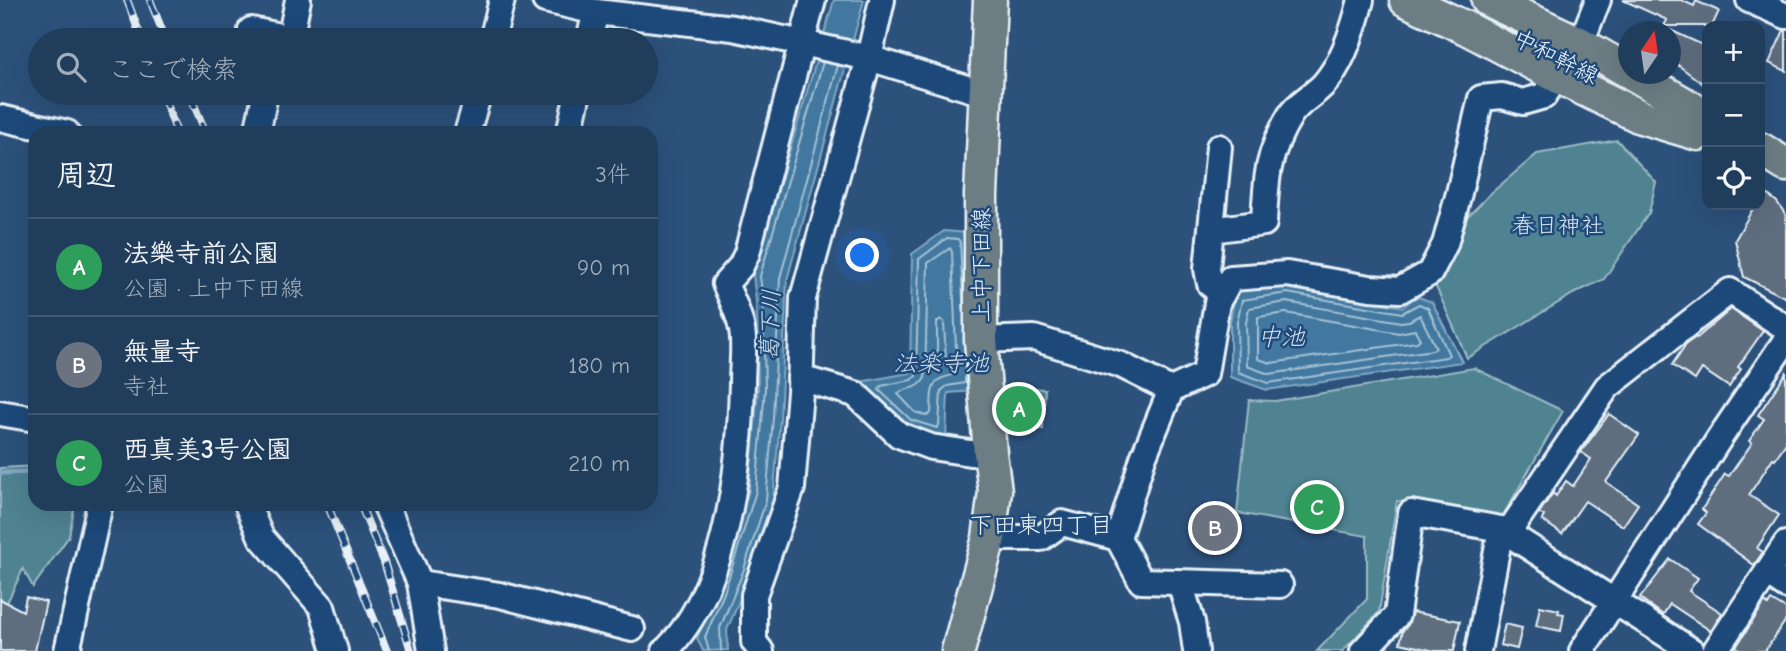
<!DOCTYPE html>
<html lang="ja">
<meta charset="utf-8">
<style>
body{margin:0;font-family:"Comic Neue","Klee One",sans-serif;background:#2d4865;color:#f1f3f6}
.controls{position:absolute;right:21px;top:21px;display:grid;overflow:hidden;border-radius:14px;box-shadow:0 7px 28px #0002}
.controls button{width:63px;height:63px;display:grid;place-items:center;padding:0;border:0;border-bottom:2px solid #3e5672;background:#213d5c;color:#f1f3f6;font:35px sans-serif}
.compass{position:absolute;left:1618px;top:21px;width:63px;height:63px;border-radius:50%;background:#213d5c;box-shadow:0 7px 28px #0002;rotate:13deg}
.you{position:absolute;left:863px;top:256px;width:24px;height:24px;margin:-18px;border:5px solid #fff;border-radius:50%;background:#1a73e8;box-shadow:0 0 0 10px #1a73e833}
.badge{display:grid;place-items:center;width:46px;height:46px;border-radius:50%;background:#e69b98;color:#fff;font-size:23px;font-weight:700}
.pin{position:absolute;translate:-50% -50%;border:4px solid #fff;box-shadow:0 2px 7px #0006}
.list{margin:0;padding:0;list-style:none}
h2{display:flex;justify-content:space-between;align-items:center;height:91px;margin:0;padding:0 28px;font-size:30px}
h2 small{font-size:23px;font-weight:400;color:#a2aebb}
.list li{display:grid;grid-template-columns:46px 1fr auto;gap:21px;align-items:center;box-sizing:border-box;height:98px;padding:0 28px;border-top:2px solid #3e5672}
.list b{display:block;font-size:26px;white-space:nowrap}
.list p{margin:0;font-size:23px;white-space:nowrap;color:#a2aebb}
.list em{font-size:23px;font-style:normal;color:#a2aebb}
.icon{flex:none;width:38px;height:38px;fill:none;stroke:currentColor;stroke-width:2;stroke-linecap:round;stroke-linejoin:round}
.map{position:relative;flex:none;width:1786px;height:651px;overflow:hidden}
.search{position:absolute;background:#213d5c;box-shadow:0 7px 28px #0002;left:28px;top:28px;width:630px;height:77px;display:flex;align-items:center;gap:18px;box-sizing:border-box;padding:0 24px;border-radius:38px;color:#a2aebb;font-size:26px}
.panel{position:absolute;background:#213d5c;box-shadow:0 7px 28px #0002;left:28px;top:126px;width:630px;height:385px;border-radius:21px}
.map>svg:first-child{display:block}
.green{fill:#4f8391;stroke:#9cbac4;stroke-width:2}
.water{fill:#42789f;stroke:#84a8c3;stroke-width:2}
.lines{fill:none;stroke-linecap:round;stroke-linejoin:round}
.shore{stroke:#a6c1d4;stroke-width:2}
.stream{stroke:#84a8c3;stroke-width:5}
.building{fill:#5f6e7f;stroke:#e8f1f8;stroke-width:2}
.minor-casing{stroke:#e8f1f8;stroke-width:30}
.major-casing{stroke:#e8f1f8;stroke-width:37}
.minor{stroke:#1f4a7a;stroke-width:24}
.major{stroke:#6c7e84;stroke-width:32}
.rail-casing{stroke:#e8f1f8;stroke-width:8}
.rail{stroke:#1f4a7a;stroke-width:5;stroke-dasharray:16;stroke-linecap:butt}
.labels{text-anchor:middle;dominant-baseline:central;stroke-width:5;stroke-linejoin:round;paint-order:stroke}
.street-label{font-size:23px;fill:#e8f1f8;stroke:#1f4a7a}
.park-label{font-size:23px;fill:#d1e0e9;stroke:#1f4a7a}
.water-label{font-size:24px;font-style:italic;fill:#cfdfeb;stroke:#1f4a7a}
.neighbourhood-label{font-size:24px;fill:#e8f1f8;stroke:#1f4a7a}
</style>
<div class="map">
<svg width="1786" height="651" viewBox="0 0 1786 651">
<rect width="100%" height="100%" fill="#2c517b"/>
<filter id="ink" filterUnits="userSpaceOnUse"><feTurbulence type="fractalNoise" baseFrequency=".0143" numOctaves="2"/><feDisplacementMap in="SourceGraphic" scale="14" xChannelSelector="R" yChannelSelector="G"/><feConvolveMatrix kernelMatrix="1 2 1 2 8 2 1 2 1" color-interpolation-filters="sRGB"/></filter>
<g filter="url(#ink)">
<g class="green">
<path d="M1617,140l39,42 -7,31 -45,66 -31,15 -106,64 -37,-85 30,-49 31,-31 46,-39z"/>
<path d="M1474,368l89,43 -62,108 -104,-18 -18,111 -36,39h-26l50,-52v-63l-130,-23 12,-113 26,1z"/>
<path d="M992,386l53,3 -2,40 -47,-1z"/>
<path d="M35,466v38h40l-6,32 -36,51 -10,-18 -17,36 -6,6v-143z"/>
</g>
<g class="water">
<path d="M834,0h30l-77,280 -7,139 -7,82 -23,74 -23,55 1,20 -25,1 -6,-13 20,-48 32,-100 9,-101 -2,-88 -3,-26z"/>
<path d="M944,231l23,2 7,158 -26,2 -2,46 -39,-13 -47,-44 50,-9 2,-119z"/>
<path d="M1287,286l116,21 13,-11 16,6 30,60 -195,28 -37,-13v-56l6,-29z"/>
</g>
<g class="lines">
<g class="shore">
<path d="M950,248l2,4 5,121c-5,3 -11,3 -17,6 -11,7 -8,23 -9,34l-4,3 -12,-4 -17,-18c8,-8 20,-3 27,-16l3,-115z"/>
<path d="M1287,293l115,20 17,-9 9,4 21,47 -3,2 -178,26 -30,-11 -1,-50 5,-22z"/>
<path d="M1286,302l115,20 8,-1 11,-6 16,33 -3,2 -164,24 -22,-8 -1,-43 3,-15z"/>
<path d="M1286,313l113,20 16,-3 5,9 -3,3 -146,21 -13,-4v-42z"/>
<path d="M964,317l-4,-75 -2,-3 -11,-1 -28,21 -3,117 -5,4 -30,6 -2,4 32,30 26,8 2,-3 2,-34 6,-5 18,-3v-17"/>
<path d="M941,319l3,3 2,41 -6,4 -3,-3v-42z"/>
<path d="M709,651l-4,-14 19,-44 32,-102 9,-102 -2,-88 -3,-25 63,-214"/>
<path d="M721,651l-1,-23 23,-56 23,-72 7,-82 7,-140 58,-213"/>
</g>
<path class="stream" d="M0,473l35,-1"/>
</g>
<g class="building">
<path d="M1623,0h58l13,6 2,-5 23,10 -7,15h-48l3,-6z"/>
<path d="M1670,30l37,17v40l-37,-28z"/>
<path d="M1784,30l2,1v40l-17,-8z"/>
<path d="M1763,191l14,11 9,13v83l-42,-21 -9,-37 20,-35h5v-8z"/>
<path d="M1731,309l32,22 -25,36 3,2 -12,18 -27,-18 -7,11 -23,-15 14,-21 10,-7 1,1z"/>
<path d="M1786,373v70l-11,16 -2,-1 -24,37 30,20 -22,33 6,4 -9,13 -56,-41 8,-11 -4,-4 23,-35 4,2 23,-33 -3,-2 15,-22 -6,-4z"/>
<path d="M1609,414l30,21 -33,47 32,22 -15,22 -38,-25 -23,33 -20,-14 2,-4 -5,-3 14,-20 3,3 10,-15 7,5 18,-27 -10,-7z"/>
<path d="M1670,559l28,19 -9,13 33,22 -11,18 -41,-27 -7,11 -23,-17z"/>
<path d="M26,597l20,5 -11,49h-35v-52l23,12z"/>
<path d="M1771,600l15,9v11l-21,31h-23l-6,-4 29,-45 3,3z"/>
<path d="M1540,606l19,4 -1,3 6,1 -3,17 -25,-5z"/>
<path d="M1412,612l48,9 -6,30h-19l-35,-8 3,-13 5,-5z"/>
<path d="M1505,624l17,4 -5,21 -17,-4z"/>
</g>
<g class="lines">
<g class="minor-casing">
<g id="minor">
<path d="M545,0l51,12 137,16 69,15 67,15 117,36"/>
<path d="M1749,0l37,16"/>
<path d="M251,30l39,8"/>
<path d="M290,40l8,-40"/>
<path d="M492,40l10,-40"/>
<path d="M589,40l7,-28"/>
<path d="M0,118l67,15"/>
<path d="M257,133l7,-33"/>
<path d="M467,133l12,-40"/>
<path d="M569,133l9,-40"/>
<path d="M1219,147l-12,122 3,15 12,10"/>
<path d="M1211,230l53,-7c2,-45 3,-70 27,-109 8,-12 23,-19 33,-30 19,-21 30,-56 37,-84"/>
<path d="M981,340l53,-2 87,27 50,25 34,-16 12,-71 14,-25 56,-4 83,14 30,2 30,-17 15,-29 14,-51 22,-95 21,-2 21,6 21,-6 42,-66 12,-30"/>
<path d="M800,378l55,16 44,41 32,12 39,6h20"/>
<path d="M1171,390l-28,68 -25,80 23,43 139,4"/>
<path d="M0,413l35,6"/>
<path d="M247,504l14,33 61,70 13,44"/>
<path d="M385,504l35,79 11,68"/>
<path d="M1508,533l99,-146 123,-96 56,37"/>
<path d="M989,538h52l21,-15 56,15"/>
<path d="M1767,573l19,13"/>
<path d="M420,583l80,12 132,34"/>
<path d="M1180,583l12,39 4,29"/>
<path d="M67,651l33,-147"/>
<path d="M665,651c63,-61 75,-184 77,-268 0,-17 3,-37 0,-53 -3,-16 -10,-31 -17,-46l16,-18 6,-13 66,-253"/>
<path d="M761,651l-7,-9v-47l38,-107 8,-96 3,-94 66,-240 13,-58"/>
<path d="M1363,651l34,-36 14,-102 90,16 191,122"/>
<path d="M1478,651l23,-122"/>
<path d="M1582,651l139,-215 65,-96"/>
<path d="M1715,651l71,-107"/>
</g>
</g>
<g class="major-casing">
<g id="major">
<path d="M1406,0l62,29 89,47 84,41 57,17"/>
<path d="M1488,0l91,43 49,28"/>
<path d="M1633,74l74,43"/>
<path d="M1760,149l26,16"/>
<path d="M958,651l31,-113 6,-47 -5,-38 -9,-113v-145l9,-195"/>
</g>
</g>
<use href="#minor" class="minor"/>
<use href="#major" class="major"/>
<g class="rail-casing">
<g id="rail">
<path d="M127,0l15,40"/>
<path d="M150,0l16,40"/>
<path d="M162,93l15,40"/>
<path d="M189,93l17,40"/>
<path d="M327,504l60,147"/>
<path d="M360,504l24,58 27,89"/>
</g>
</g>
<use href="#rail" class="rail"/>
</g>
</g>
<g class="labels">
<g class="street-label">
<text transform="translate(1556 57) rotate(27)">中和幹線</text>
<text transform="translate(981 265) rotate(-90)">上中下田線</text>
</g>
<g class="park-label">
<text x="1558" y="225">春日神社</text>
</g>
<g class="water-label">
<text transform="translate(770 325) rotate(-88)">葛下川</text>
<text x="1281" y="337">中池</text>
<text x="941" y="363">法楽寺池</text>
</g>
<g class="neighbourhood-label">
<text x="1041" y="525">下田東四丁目</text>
</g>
</g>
</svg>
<div class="controls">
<button>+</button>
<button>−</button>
<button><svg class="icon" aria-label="locate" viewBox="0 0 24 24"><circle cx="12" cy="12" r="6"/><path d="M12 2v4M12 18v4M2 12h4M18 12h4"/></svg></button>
</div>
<svg class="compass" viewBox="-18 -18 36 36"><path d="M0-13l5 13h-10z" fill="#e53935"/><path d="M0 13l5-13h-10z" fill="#a2aebb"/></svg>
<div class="you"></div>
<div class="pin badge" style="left:1019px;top:409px;background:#2e9e5b">A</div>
<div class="pin badge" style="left:1215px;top:528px;background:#6b7280">B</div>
<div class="pin badge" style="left:1317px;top:507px;background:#2e9e5b">C</div>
<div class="search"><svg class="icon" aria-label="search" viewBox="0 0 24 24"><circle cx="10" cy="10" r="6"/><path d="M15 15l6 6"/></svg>ここで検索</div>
<section class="panel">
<h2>周辺<small>3件</small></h2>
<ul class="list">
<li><span class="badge" style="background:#2e9e5b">A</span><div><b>法樂寺前公園</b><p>公園 · 上中下田線</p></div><em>90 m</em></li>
<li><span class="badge" style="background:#6b7280">B</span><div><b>無量寺</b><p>寺社</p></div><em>180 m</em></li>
<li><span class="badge" style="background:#2e9e5b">C</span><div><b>西真美3号公園</b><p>公園</p></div><em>210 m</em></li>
</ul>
</section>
</div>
